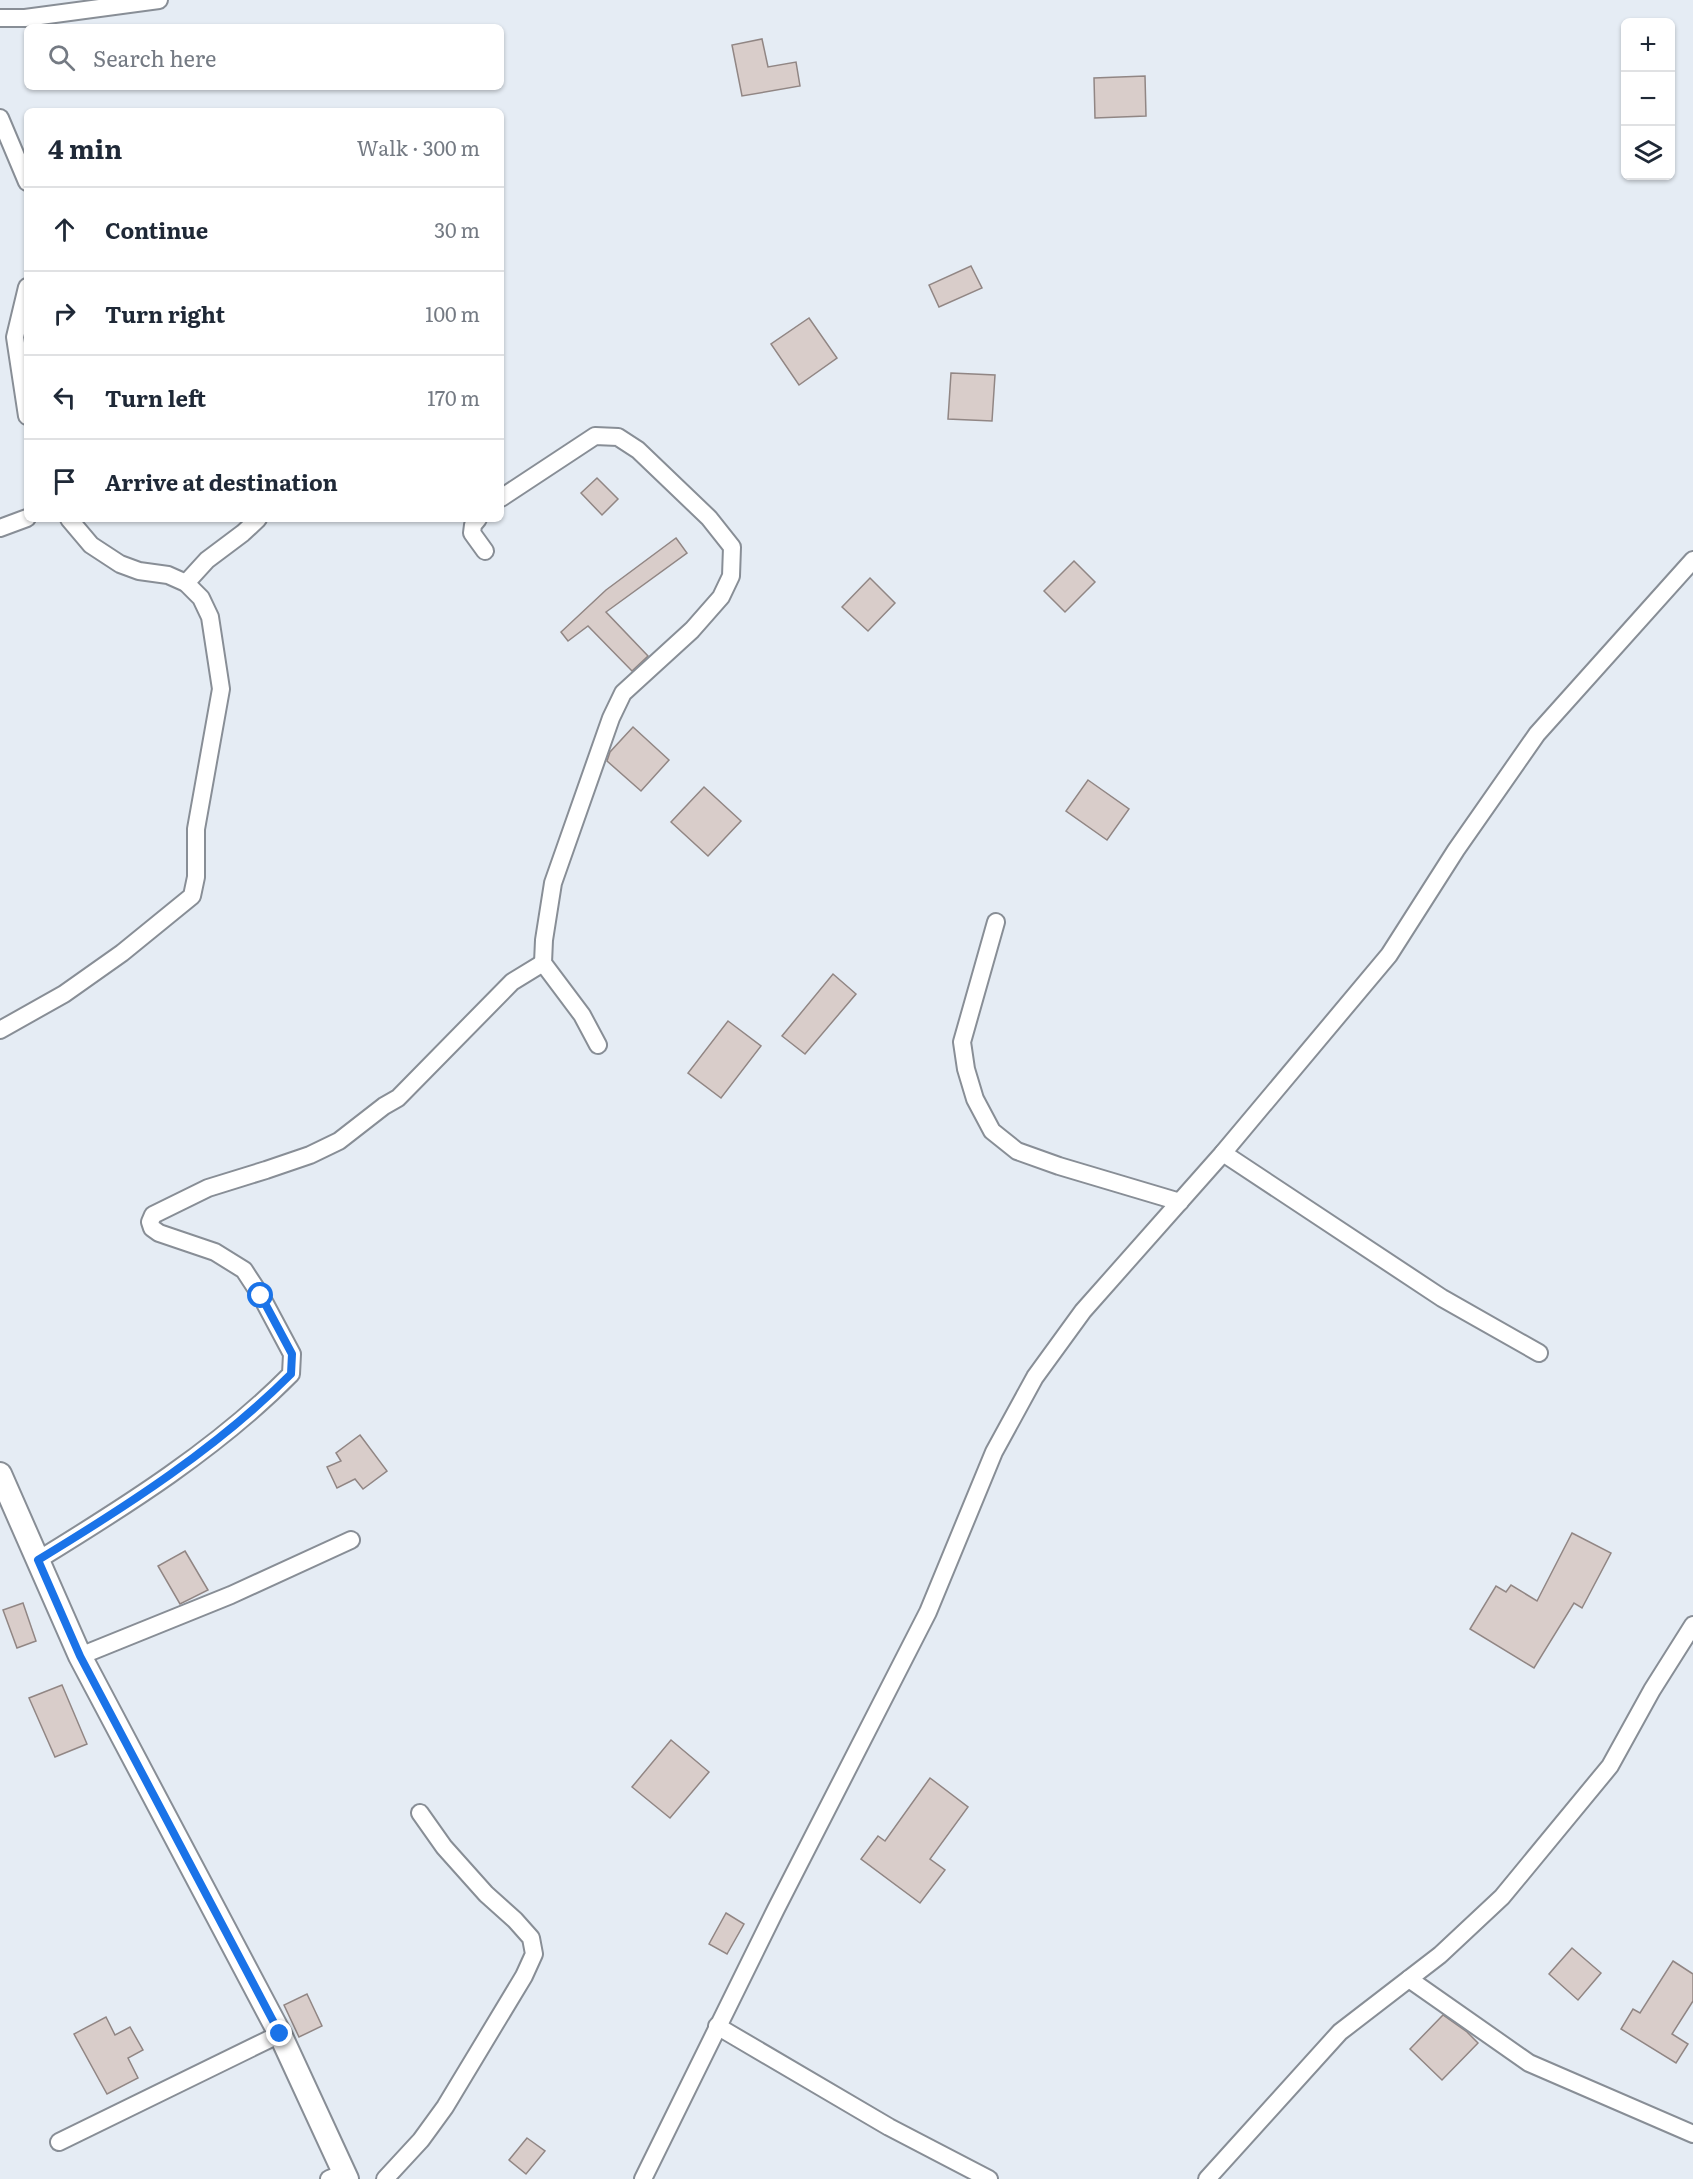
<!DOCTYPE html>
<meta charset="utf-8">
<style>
body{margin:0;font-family:Literata,serif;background:#f2f2f3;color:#1f2937}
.controls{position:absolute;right:18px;top:18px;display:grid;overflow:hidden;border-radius:9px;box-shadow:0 2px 4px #0004}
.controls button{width:54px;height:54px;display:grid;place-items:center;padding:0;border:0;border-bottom:2px solid #e0e1e3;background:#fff;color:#1f2937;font:30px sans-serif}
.stop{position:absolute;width:18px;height:18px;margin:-14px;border:4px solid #1a73e8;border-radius:50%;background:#fff}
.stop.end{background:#1a73e8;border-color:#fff;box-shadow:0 2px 6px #0008}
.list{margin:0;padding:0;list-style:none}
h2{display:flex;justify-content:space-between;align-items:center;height:78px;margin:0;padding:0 24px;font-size:26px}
h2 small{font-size:20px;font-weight:400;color:#747a83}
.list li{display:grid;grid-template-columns:39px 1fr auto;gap:18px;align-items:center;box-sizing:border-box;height:84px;padding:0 24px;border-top:2px solid #e0e1e3}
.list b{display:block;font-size:22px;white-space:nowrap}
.list em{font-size:20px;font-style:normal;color:#747a83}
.icon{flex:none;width:33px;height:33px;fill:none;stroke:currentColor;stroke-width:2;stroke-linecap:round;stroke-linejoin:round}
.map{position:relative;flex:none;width:1693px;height:2179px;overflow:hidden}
.search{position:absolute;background:#fff;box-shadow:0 2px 4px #0004;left:24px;top:24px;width:480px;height:66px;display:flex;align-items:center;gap:15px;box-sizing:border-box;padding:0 21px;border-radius:9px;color:#747a83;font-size:22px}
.panel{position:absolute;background:#fff;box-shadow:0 2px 4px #0004;left:24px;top:108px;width:480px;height:414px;border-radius:9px}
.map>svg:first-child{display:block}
.building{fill:#d9cdca;stroke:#918684;stroke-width:1.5}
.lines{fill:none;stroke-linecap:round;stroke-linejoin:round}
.minor-casing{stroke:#888e96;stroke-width:20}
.secondary-casing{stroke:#888e96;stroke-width:26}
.minor{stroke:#fff;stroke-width:16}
.secondary{stroke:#fff;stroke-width:22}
.route{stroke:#1a73e8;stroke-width:8}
</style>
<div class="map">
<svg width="1693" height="2179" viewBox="0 0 1693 2179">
<rect width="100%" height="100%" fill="#e5ecf4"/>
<g class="building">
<path d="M762,39l6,28 28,-5 4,24 -58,10 -10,-51z"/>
<path d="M1145,76l1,40 -51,2 -1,-40z"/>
<path d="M971,266l11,22 -43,19 -10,-22z"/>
<path d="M809,318l28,40 -38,27 -28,-41z"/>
<path d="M951,373l44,2 -3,46 -44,-2z"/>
<path d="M597,478l21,21 -16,16 -21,-22z"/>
<path d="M676,538l11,15 -81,59 42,44 -16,15 -44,-45 -20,15 -7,-9 45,-42z"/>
<path d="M1074,561l21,21 -30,30 -21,-21z"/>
<path d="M870,578l25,25 -27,28 -26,-24z"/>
<path d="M633,727l36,33 -28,31 -34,-30 3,-9z"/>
<path d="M1088,780l41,29 -22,31 -41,-29z"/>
<path d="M704,787l37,34 -33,35 -37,-34z"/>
<path d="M833,974l23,20 -51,60 -23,-18z"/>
<path d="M728,1021l33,25 -40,52 -33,-25z"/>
<path d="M360,1435l27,36 -24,18 -8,-10 -18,9 -10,-21 14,-6 -5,-8z"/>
<path d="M1572,1533l39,20 -29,55 -8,-5 -40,65 -64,-39 26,-43 10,6 5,-7 26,16z"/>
<path d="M185,1551l23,39 -28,14 -22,-38z"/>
<path d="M23,1603l13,38 -19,7 -14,-38z"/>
<path d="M62,1685l25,59 -32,13 -26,-59z"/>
<path d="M671,1740l38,32 -39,46 -38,-31z"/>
<path d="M930,1778l38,29 -38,52 15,11 -25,33 -59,-44 17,-23 7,5z"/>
<path d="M726,1913l18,11 -17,30 -18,-10z"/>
<path d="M1572,1948l29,25 -23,27 -29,-26z"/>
<path d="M1673,1961l20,13v27l-21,33 16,10 -12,19 -55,-34 12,-20 7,4z"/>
<path d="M307,1994l15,32 -23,11 -15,-32z"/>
<path d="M1443,2015l24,17 11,11 -36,37 -32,-31z"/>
<path d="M106,2017l9,18 15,-8 13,23 -15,8 10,20 -31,16 -33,-60z"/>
<path d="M527,2138l18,13 -19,23 -17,-14z"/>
</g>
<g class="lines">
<g class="minor-casing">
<g id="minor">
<path d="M0,18h25l134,-18"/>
<path d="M0,118l27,64"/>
<path d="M27,287l-12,50 12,79"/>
<path d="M501,498l94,-62 23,1 20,13 71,68 23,29 -1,29 -10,21 -29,33 -69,63 -12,25 -58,165 -9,57 -1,23 39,52 16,30"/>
<path d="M478,519l-5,6 -1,8 13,18"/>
<path d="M0,528l27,-10"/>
<path d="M186,583l21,-23 36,-27 15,-14"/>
<path d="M996,922l-34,120 4,27 9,30 17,32 25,20 42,15 121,36"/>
<path d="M0,1030l64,-36 58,-41 70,-57 4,-19v-48l25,-140 -11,-72 -9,-19 -15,-15 -18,-8 -29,-4 -19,-7 -29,-19 -22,-26"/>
<path d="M1223,1153l219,145 97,55"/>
<path d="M38,1560c88,-54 180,-112 253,-186l1,-20 -31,-58 -17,-26 -29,-18 -56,-19 -7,-5 -2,-6 3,-7 55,-27 58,-18 44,-15 29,-14 45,-35 14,-8 114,-116 31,-19"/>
<path d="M80,1656l151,-61 120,-55"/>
<path d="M1409,1979l120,84 164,71"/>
<path d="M717,2026l172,101 100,52"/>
<path d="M59,2142l221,-108"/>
<path d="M329,2179l15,-6"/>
<path d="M385,2179l36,-39 24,-33 79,-131 10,-22 -3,-16 -16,-18 -29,-26 -42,-47 -24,-34"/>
<path d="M643,2179l133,-270 152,-297 66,-160 41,-75 48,-66 140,-158 166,-198 67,-105 81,-116 156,-174"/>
<path d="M1207,2179l133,-147 100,-77 62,-58 108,-131 42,-76 41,-65"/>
</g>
</g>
<g class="secondary-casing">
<path id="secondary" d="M0,1474l80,182 200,378 67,145"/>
</g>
<use href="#minor" class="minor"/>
<use href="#secondary" class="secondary"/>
</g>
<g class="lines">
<path class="route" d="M261,1296l31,58 -1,20c-74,74 -164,132 -253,186l42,96 200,378"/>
</g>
</svg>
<div class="controls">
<button>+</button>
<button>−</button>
<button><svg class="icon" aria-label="layers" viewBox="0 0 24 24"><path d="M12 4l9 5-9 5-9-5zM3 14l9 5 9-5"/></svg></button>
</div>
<div class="stop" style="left:261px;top:1296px"></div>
<div class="stop end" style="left:280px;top:2034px"></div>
<div class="search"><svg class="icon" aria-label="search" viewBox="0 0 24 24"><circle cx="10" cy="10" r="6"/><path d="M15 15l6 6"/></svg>Search here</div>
<section class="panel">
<h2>4 min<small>Walk · 300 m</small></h2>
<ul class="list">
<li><svg class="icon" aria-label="ahead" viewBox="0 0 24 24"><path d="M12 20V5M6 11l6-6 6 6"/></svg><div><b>Continue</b></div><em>30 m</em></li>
<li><svg class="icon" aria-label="right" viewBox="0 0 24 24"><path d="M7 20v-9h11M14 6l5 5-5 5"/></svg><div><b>Turn right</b></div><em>100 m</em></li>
<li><svg class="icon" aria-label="left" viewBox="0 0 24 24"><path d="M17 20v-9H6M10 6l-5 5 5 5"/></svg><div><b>Turn left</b></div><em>170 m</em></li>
<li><svg class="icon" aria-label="arrive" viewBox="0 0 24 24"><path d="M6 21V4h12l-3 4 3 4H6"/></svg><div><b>Arrive at destination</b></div></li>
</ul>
</section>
</div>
